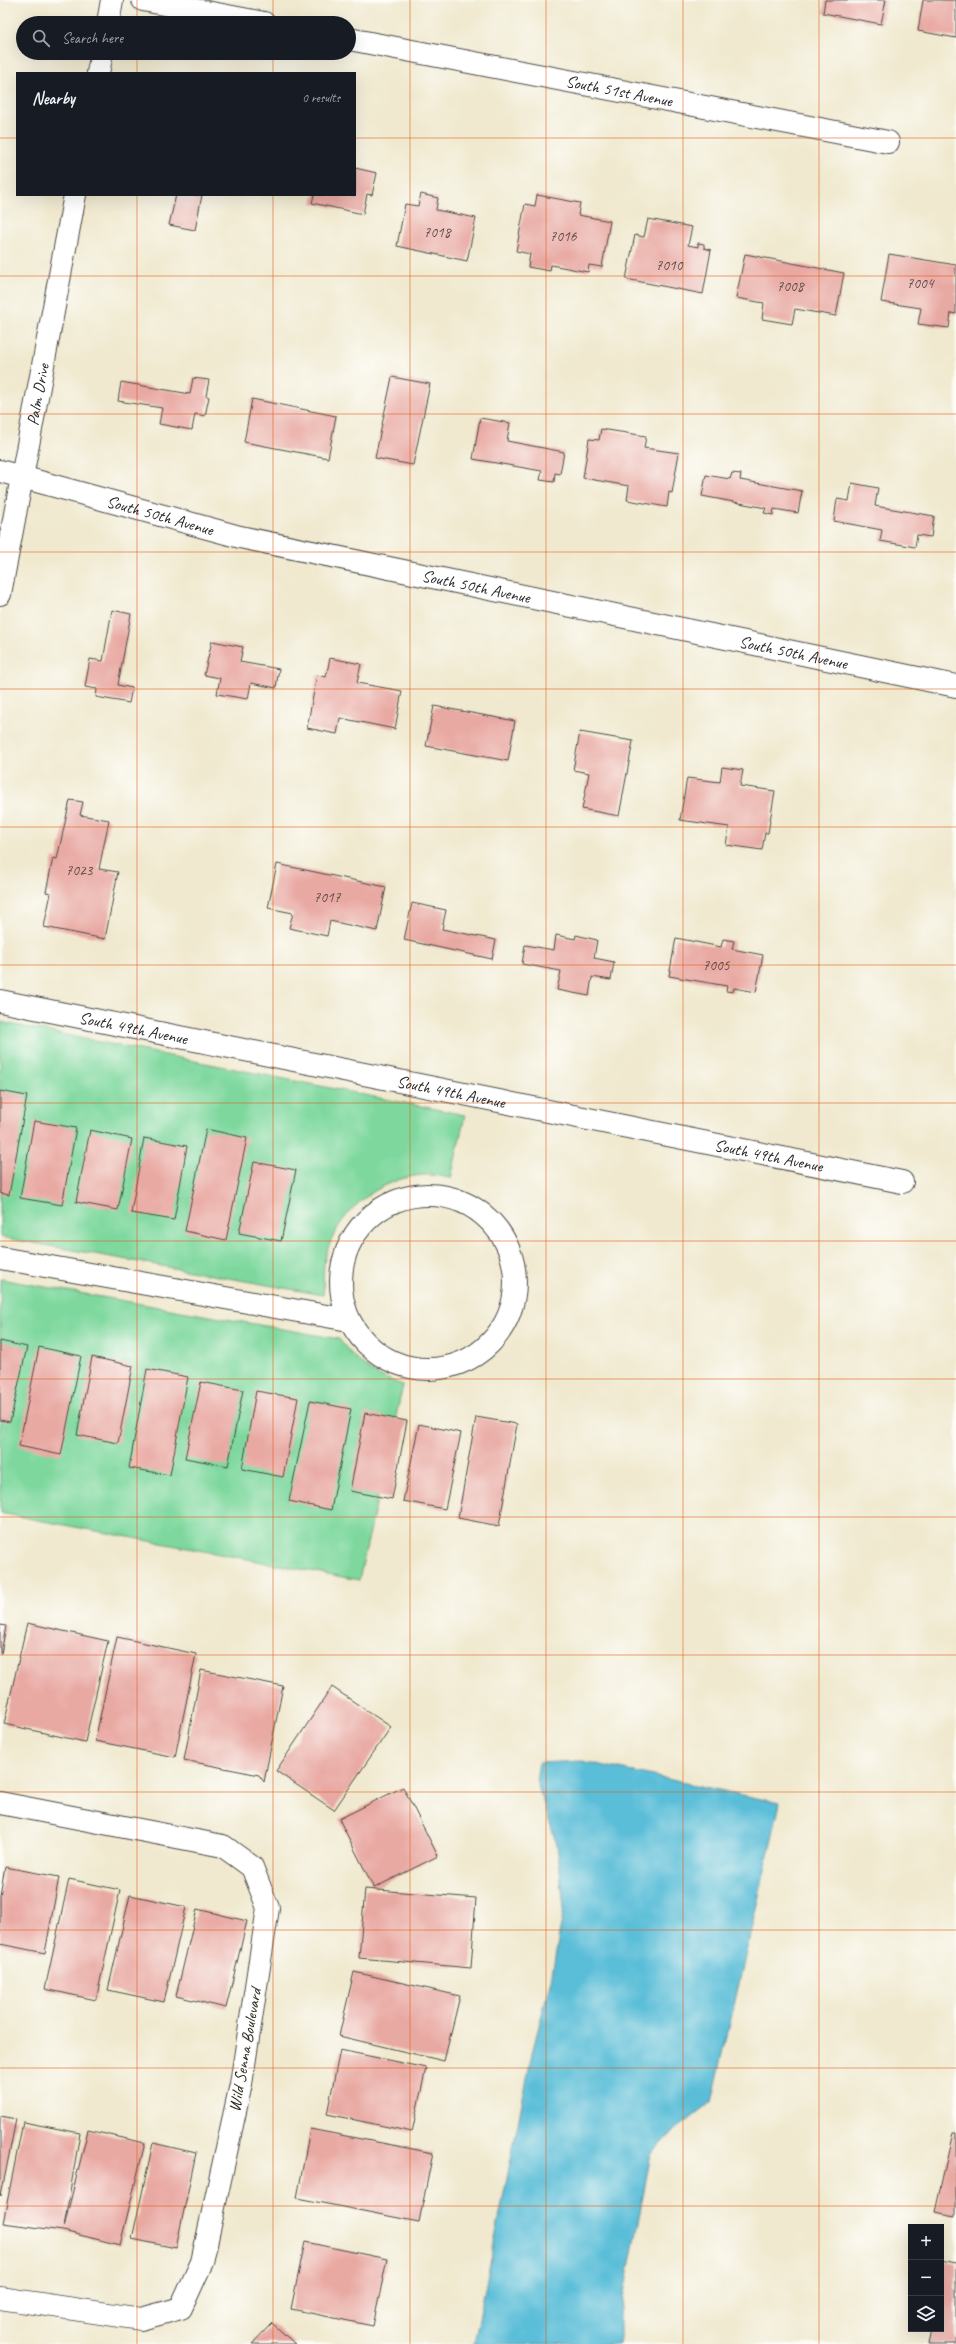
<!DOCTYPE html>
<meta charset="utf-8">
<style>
body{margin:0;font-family:Caveat,sans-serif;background:#242831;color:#f1f3f6}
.controls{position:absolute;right:12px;bottom:12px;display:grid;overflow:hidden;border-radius:0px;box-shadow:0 4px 16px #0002}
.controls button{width:36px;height:36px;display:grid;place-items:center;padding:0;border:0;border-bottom:1px solid #363941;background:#171b24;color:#f1f3f6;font:20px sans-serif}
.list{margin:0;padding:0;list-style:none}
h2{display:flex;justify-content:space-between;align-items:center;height:52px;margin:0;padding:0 16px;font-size:17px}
h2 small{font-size:13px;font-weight:400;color:#9ea1a6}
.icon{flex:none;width:22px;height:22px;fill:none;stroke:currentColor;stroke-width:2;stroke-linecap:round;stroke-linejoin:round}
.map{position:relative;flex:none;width:956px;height:2344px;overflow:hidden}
.search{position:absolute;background:#171b24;box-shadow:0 4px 16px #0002;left:16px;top:16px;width:340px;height:44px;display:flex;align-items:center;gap:10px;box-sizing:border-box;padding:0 14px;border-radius:22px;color:#9ea1a6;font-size:15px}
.panel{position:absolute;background:#171b24;box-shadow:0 4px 16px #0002;left:16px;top:72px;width:340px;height:124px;border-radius:0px}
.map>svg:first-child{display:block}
.green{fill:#7ed89e;stroke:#548264}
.water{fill:#5abed8;stroke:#427482}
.building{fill:#e9a9a3}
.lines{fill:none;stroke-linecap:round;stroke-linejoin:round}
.minor-casing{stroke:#494844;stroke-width:24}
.minor{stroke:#fff;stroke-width:22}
.grid{fill:none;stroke:#df570e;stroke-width:1;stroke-opacity:0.55}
.labels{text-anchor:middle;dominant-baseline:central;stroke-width:3.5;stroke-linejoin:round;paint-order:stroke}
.number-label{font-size:15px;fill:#5a4a49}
.street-label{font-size:17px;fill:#2b2b2b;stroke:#fdfcf7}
</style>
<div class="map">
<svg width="956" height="2344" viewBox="0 0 956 2344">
<rect width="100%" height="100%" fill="#fdfcf7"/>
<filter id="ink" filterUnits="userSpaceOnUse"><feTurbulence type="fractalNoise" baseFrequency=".025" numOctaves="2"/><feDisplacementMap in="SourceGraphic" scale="8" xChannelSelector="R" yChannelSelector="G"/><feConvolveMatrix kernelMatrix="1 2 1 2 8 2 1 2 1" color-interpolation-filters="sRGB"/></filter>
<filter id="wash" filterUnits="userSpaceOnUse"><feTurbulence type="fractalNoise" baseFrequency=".012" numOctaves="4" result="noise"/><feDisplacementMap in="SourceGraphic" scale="16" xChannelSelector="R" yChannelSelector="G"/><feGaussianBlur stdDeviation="0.9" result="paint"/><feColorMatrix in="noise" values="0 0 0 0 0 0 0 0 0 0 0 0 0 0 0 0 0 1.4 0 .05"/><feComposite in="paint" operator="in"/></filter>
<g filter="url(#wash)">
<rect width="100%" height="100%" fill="#f0e9cf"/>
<g class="green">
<path d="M0,1022l465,93 -14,63c-9,-1 -19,-4 -28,-3 -44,3 -86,37 -97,80 -4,12 -2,27 -3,40l-323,-58z"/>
<path d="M0,1279l339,60c21,27 32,35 64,46l-44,195 -359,-67z"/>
</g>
<path class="water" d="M582,1761l198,42 -68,299 -39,30 -22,23 -31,159v30h-146l58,-291 19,-74 13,-71 -7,-63 -21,-65 3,-17z"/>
<g id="blocks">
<g class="building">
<path d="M825,0h61l-5,24 -58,-11z"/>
<path d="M923,0h33v38l-38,-7z"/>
<path d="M355,168l22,5 -5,22 -5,-1 -4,20 -51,-11 2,-8h41z"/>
<path d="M421,194l17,4 -2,12 40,8 -9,43 -70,-15 8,-42 13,2z"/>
<path d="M176,195h26l-7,35 -26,-5z"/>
<path d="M537,195l43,8 -2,12 32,6 -8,46 -13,-2 -1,7 -37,-7 -1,6 -22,-4 2,-13 -14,-3 9,-47 10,2z"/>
<path d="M648,219l44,8 -4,18 10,2v-4l6,1v4l7,2 -8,44 -77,-15 9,-44 9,2z"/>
<path d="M745,254l99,19 -8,43 -41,-7 -3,15 -30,-5 2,-16 -28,-5z"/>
<path d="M889,254l67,11v49l-5,-1 -2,15 -31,-4 3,-16 -40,-6z"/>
<path d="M392,377l38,7 -17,81 -38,-7z"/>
<path d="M193,378l16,2 -3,16 3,1 -4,19 -10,-2 -3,16 -33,-6 3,-16 -44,-7 3,-19 69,12z"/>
<path d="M252,399l84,17 -8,42 -84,-16z"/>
<path d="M480,418l30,5 -3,18 57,11 -4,22 -5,-1 -1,9 -14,-2 2,-9 -69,-12z"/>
<path d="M601,429l45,7 -2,12 35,5 -7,40 -3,-1 -2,15 -40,-7 2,-14 -46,-8 6,-39 10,1z"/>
<path d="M732,473l9,1 -1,6 62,11 -4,22 -24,-4 -1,6 -9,-2 2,-5 -64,-12 4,-21 24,4z"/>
<path d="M852,483l26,5 -3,18 59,10 -3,21 -14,-2 -2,12 -35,-6 2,-11 -48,-9 3,-22 12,2z"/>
<path d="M112,610l19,4 -13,71 14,3 -3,15 -33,-6 1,-8 -12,-2 5,-28 13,2z"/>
<path d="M212,641l31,6 -3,15 39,7 -3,19 -25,-5 -3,16 -31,-5 3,-16 -16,-3z"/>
<path d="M330,658l31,6 -4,19 45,8 -7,38 -55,-11 -3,16 -30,-6 10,-53 9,2z"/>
<path d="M434,706l81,15 -7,40 -82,-15z"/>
<path d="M580,732l53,9 -14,75 -37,-7 7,-36 -16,-3z"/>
<path d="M722,767l21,3 -3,16 35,5 -7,42h-3l-3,17 -36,-5 3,-18 -49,-7 7,-42 33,4z"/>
<path d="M70,800l13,2 -3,13 29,5 -10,49 19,3 -13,67 -61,-12 7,-34 -5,-1 7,-34 4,1z"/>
<path d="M277,864l109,23 -9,44 -47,-10 -3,15 -38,-8 4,-15 -25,-5z"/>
<path d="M412,903l34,7 -4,19 54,11 -4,19 -88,-19z"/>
<path d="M556,935l19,4 1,-4 21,5 -3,18 20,4 -3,18 -19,-3 -3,19 -32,-6 4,-19 -39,-7 3,-19 29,5z"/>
<path d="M676,938l45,9 2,-8 11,2 -2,8 31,6 -7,37 -22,-4 -1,4 -7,-1 1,-5 -58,-10z"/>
<path d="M0,1091l27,5 -18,99 -9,-2z"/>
<path d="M34,1121l42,7 -14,77 -42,-7z"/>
<path d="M206,1129l41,9 -21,102 -41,-9z"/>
<path d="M90,1130l42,9 -14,71 -42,-8z"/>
<path d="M144,1138l43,8 -13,74 -43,-7z"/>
<path d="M254,1162l42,8 -15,71 -42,-8z"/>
<path d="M0,1341l27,6 -17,75 -10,-2z"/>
<path d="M39,1347l42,9 -20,99 -42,-9z"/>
<path d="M92,1357l41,9 -15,77 -41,-8z"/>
<path d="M147,1369l41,8 -18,98 -41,-7z"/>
<path d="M201,1382l42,8 -15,76 -43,-8z"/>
<path d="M256,1391l42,7 -15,79 -41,-8z"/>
<path d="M310,1401l41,8 -20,101 -42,-9z"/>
<path d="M365,1413l42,8 -15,78 -42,-8z"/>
<path d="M476,1417l41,7 -18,102 -41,-8z"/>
<path d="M419,1424l42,9 -16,76 -42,-8z"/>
<path d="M27,1623l81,18 -23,101 -81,-18z"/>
<path d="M0,1625l6,1 -5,28h-1z"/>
<path d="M117,1637l79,17 -21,103 -80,-16z"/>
<path d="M201,1670l82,16 -19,96 -5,-7 -75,-15z"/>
<path d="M332,1687l59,40 -57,83 -58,-39z"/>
<path d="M403,1787l35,69 -64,32 -35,-69z"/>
<path d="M5,1867l54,10 -14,76 -45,-9v-49z"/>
<path d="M69,1879l51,11 -24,110 -51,-11z"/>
<path d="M365,1889l111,9 -5,70 -112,-10z"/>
<path d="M130,1895l56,12 -22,95 -56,-12z"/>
<path d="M197,1909l50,12 -21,87 -50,-12z"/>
<path d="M354,1972l106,24 -16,65 -105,-25z"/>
<path d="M340,2050l86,18 -14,64 -85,-18z"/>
<path d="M0,2116l16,3 -15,77 -1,-1z"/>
<path d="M23,2122l57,11 -16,94 24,-97 57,13 -25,102 -57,-14 -60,-8z"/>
<path d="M310,2129l123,24 -14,69 -122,-24z"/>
<path d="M953,2132h3v84l-21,-4z"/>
<path d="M153,2143l43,10 -20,95 -44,-9z"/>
<path d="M305,2242l82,17 -14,67 -82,-17z"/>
<path d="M941,2260l15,3v81h-28l3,-15h10z"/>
<path d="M272,2323l23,21h-43z"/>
</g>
</g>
</g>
<g filter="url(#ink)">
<use href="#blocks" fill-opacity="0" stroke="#494844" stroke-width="1"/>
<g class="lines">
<g class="minor-casing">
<g id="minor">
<path d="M143,0l121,23"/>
<path d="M108,23l4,-23"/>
<path id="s1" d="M349,39l539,103"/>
<path d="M98,73l4,-20"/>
<path id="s2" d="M0,471l240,66 716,149"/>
<path id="s3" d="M0,594l75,-399"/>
<path id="s4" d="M0,1001l902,181"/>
<circle cx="428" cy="1282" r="87"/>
<path d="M0,1258l349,62"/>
<path d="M0,1803l223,43 29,21 16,41 -27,176 -39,178 -21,46 -40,11 -141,-21"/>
</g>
</g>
<use href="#minor" class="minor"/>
</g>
</g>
<path class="grid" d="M137,0v23M273,0v23M410,0v2344M546,0v2344M683,0v2344M819,0v2344M137,53v20M273,53v20M0,138h17M355,138h601M137,195v2149M273,195v2149M0,276h956M0,414h956M0,552h956M0,689h956M0,827h956M0,965h956M0,1103h956M0,1241h956M0,1379h956M0,1517h956M0,1655h956M0,1792h956M0,1930h956M0,2068h956M0,2206h956"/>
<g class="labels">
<g class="number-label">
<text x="437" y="232">7018</text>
<text x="563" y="236">7016</text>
<text x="669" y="265">7010</text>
<text x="920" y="283">7004</text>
<text x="790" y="286">7008</text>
<text x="79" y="870">7023</text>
<text x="327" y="897">7017</text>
<text x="716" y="965">7005</text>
</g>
<g class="street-label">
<text stroke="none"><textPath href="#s1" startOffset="275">South 51st Avenue</textPath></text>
<text stroke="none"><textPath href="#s3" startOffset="203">Palm Drive</textPath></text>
<text stroke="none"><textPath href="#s2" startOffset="166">South 50th Avenue</textPath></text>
<text stroke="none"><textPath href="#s2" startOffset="490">South 50th Avenue</textPath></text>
<text stroke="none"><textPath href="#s2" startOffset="814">South 50th Avenue</textPath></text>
<text stroke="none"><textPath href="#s4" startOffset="136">South 49th Avenue</textPath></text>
<text stroke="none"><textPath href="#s4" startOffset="460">South 49th Avenue</textPath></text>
<text stroke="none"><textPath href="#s4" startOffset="784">South 49th Avenue</textPath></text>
<text transform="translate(245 2050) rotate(-80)">Wild Senna Boulevard</text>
</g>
</g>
</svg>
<div class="controls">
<button>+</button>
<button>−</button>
<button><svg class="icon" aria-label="layers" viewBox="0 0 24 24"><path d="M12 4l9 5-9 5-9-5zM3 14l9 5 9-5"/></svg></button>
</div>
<div class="search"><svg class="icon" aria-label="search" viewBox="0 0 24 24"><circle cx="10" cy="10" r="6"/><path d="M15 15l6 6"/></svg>Search here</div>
<section class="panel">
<h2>Nearby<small>0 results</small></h2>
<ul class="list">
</ul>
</section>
</div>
